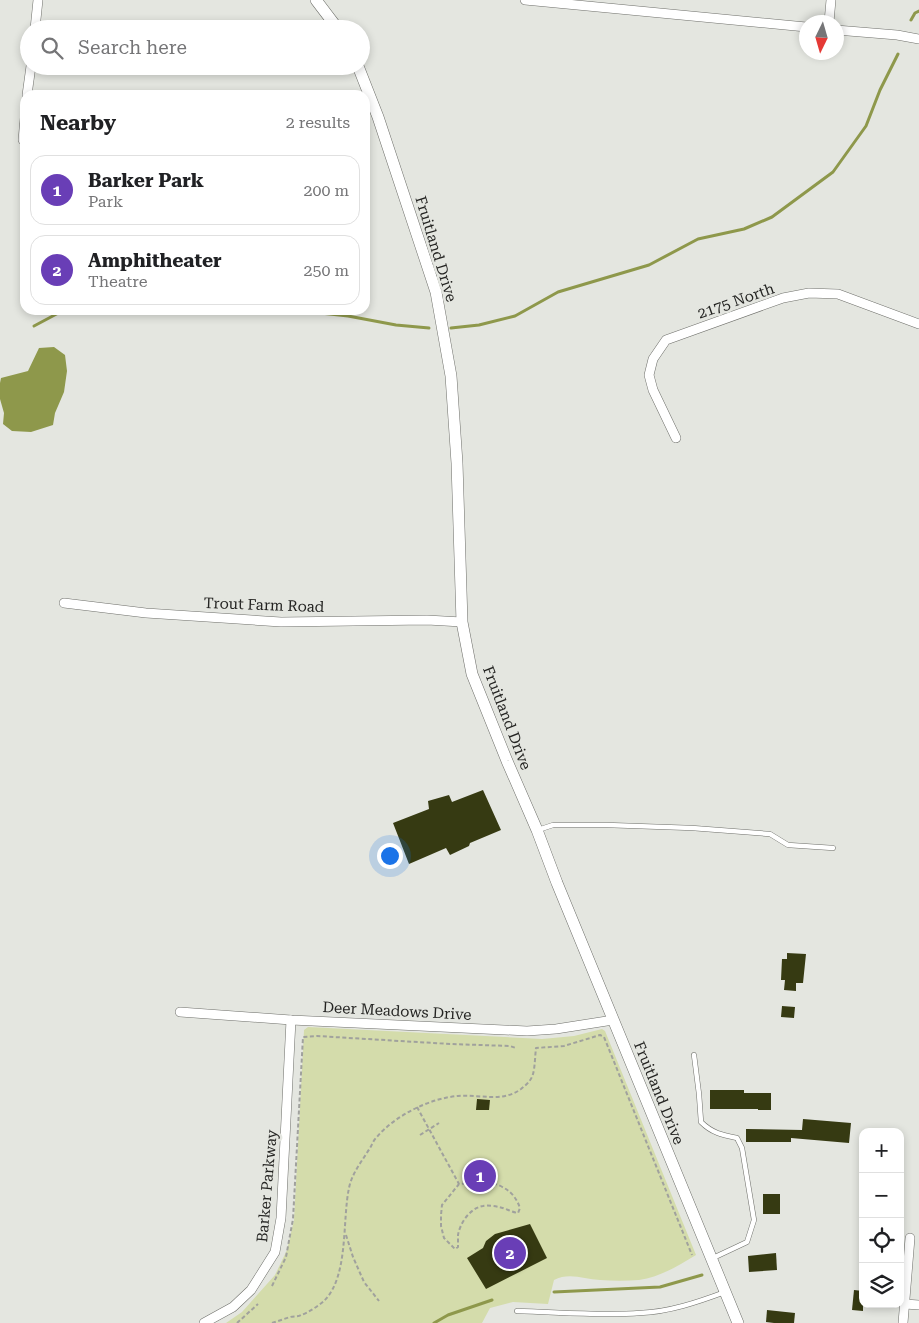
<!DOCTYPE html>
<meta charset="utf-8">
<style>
body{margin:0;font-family:"Roboto Serif",serif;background:#f2f2f2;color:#202124}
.controls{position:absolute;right:15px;bottom:15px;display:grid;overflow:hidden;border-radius:10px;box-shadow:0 2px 8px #0003}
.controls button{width:45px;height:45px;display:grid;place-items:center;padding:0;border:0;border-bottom:1px solid #e0e0e0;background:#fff;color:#202124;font:25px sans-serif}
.compass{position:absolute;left:799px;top:15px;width:45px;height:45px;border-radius:50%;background:#fff;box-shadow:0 2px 8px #0003;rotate:185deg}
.you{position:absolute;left:389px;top:855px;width:18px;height:18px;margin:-12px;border:4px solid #fff;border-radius:50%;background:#1a73e8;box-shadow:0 0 0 8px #1a73e833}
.badge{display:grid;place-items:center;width:32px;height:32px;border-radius:50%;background:#693eb6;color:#fff;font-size:16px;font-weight:700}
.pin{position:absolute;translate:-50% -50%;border:2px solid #fff;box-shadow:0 1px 5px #0006}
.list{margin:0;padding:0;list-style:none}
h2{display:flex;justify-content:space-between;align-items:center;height:65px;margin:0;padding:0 20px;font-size:21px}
h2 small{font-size:16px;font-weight:400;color:#757577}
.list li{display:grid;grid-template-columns:32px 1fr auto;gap:15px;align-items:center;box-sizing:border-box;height:70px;margin:0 10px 10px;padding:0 10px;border:1px solid #e0e0e0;border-radius:15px}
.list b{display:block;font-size:19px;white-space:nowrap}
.list p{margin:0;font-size:16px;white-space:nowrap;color:#757577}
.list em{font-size:16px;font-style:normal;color:#757577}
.icon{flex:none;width:28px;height:28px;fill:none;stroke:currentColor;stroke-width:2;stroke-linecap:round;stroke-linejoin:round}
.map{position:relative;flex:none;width:919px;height:1323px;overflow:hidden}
.search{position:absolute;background:#fff;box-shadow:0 2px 8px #0003;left:20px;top:20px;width:350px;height:55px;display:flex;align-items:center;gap:12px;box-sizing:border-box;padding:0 18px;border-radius:28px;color:#757577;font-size:19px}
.panel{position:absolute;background:#fff;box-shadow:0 2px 8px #0003;left:20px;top:90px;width:350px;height:225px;border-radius:15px}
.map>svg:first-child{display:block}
.green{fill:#d4dcab}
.water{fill:#8e984b}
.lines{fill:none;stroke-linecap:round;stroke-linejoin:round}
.stream{stroke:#8e984b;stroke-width:3}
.building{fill:#363a12}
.service-casing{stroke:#6e6f6a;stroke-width:5.5}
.minor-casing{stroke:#6e6f6a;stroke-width:10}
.tertiary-casing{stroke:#6e6f6a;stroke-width:12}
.path{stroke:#a0a19d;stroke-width:2;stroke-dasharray:4 2.5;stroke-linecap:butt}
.service{stroke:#fff;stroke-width:4.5}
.minor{stroke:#fff;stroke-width:9}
.tertiary{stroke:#fff;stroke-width:11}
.labels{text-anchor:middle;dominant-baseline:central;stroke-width:5;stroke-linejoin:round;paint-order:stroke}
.street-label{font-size:15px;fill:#242422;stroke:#e4e6e0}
</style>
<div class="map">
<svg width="919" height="1323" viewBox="0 0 919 1323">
<rect width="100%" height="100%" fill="#e4e6e0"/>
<path class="green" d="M308,1027l234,12 32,-3 28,-7 3,2 91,224c-18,11 -36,22 -57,25 -13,1 -26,1 -39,0 -16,-1 -31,-8 -46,0l-6,24 -35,-2 -23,6 -8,15h-256l16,-11 33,-37 12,-25 7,-30 10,-190z"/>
<path class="water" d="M54,347l11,8 2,16 -3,21 -9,21 -2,12 -22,7 -19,-1 -9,-7 1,-11 -4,-14v-16l1,-5 27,-7 11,-23z"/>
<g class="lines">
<g class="stream">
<path d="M911,20l4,-7 4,-2"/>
<path d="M293,310l55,6 48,9 33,3"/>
<path d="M34,326l30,-16"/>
<path d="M451,328l28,-3 36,-9 43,-24 91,-27 49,-26 46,-10 28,-12 61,-45 33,-46 14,-36 18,-36"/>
<path d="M554,1292l106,-5 42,-12"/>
<path d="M434,1323l14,-8 44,-15"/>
</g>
</g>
<g class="building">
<path d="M483,790l18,40 -31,13 -1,3 -19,9 -4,-7 -37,16 -16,-41 36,-14 -1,-8 21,-6 3,7z"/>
<path d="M787,953l19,1 -3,29h-7v8l-12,-1 1,-10h-4l1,-21h5z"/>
<path d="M782,1006l13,1 -1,11 -13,-1z"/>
<path d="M710,1090h34v3h27v17h-13v-1h-48z"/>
<path d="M477,1099l13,1 -1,10h-13z"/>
<path d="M803,1119l48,4 -2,20 -58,-5v4h-45v-13l56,1z"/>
<rect x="763" y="1194" width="17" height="20"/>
<path d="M530,1224l17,34 -61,31 -19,-31 16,-10 3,-7 9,-7z"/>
<path d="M776,1253l1,17 -28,2 -1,-16z"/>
<path d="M854,1290l9,1v20l-11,-1z"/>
<path d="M767,1310l28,3 -1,10h-20l-8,-1z"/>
</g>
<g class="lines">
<g class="service-casing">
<g id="service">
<path d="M538,830l15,-5h54l85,3 78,6 18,11 45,3"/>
<path d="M694,1055l5,39 2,28c11,11 21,13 36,16l5,10 12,72 -7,22 -34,16"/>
<path d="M517,1311c41,1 82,5 123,2 29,-1 58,-11 85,-21"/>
</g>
</g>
<g class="minor-casing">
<g id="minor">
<path d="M525,0l281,27"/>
<path d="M829,22l2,-22"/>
<path d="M35,29l3,-29"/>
<path d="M836,30l61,5 22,4"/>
<path d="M27,95l4,-29"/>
<path d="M23,140l2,-22"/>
<path d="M676,438l-23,-48 -4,-15 4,-16 13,-19 117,-42 26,-5 29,1 81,30"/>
<path d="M64,603l82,10 135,9 146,-2 35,2"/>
<path d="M180,1012l111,8 236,11 29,-2 57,-9"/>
<path d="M905,1304l14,1"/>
<path d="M204,1323l29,-16 18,-17 24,-38 6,-34 10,-198"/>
<path d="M903,1323l7,-85"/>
</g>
</g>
<g class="tertiary-casing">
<g id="tertiary">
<path d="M316,0l22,29"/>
<path d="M358,66l20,51 58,175 15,84 6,87 5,159 10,52 35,87 30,69 20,53 181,440"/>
</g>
</g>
<g class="path">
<path d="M417,1107l42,77"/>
<path d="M420,1135l19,-12"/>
<path d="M487,1181c16,5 27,10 33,27l-2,5c-7,-1 -13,-5 -19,-6 -5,-1 -12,-2 -16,-1 -13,2 -23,17 -25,29 0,4 0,8 0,12l-3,2 -11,-11 -3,-12v-11l1,-10 17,-21z"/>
<path d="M346,1235l7,22 11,25 15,19"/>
<path d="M272,1286l14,-29 7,-38 10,-182 14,-1 133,8 60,2 6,2"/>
<path d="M237,1323l21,-19"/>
<path d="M272,1323c6,-2 12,-4 18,-6 4,-1 8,0 11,-2 7,-2 17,-9 23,-14 25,-25 18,-80 25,-113 3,-15 13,-27 21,-40 2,-3 3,-7 6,-10 18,-22 54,-40 82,-42 22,-2 44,7 63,-7 5,-4 10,-8 12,-15 2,-7 2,-18 3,-26l28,-2 36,-11 4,2 88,218"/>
</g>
<use href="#service" class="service"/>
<use href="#minor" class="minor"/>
<use href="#tertiary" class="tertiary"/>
</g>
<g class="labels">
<g class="street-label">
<text transform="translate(436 249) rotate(73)">Fruitland Drive</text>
<text transform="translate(736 301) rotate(-19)">2175 North</text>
<text transform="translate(264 605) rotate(2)">Trout Farm Road</text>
<text transform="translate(507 718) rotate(69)">Fruitland Drive</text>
<text transform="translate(397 1011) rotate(3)">Deer Meadows Drive</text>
<text transform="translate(659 1093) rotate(68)">Fruitland Drive</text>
<text transform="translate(267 1186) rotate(-85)">Barker Parkway</text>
</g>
</g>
</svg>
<div class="controls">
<button>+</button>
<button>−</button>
<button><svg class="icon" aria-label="locate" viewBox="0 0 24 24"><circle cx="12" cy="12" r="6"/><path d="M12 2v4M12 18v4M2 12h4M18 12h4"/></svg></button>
<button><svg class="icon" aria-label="layers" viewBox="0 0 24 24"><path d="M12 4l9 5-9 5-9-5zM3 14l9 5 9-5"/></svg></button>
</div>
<svg class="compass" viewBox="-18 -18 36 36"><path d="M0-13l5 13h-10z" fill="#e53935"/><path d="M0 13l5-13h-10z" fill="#757577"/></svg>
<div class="you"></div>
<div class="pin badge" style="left:480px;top:1176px">1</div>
<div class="pin badge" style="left:510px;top:1253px">2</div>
<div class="search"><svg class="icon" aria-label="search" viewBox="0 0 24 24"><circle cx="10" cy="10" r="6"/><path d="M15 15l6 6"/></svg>Search here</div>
<section class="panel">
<h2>Nearby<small>2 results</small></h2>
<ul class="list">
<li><span class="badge">1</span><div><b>Barker Park</b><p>Park</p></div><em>200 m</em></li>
<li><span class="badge">2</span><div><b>Amphitheater</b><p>Theatre</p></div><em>250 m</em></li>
</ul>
</section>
</div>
